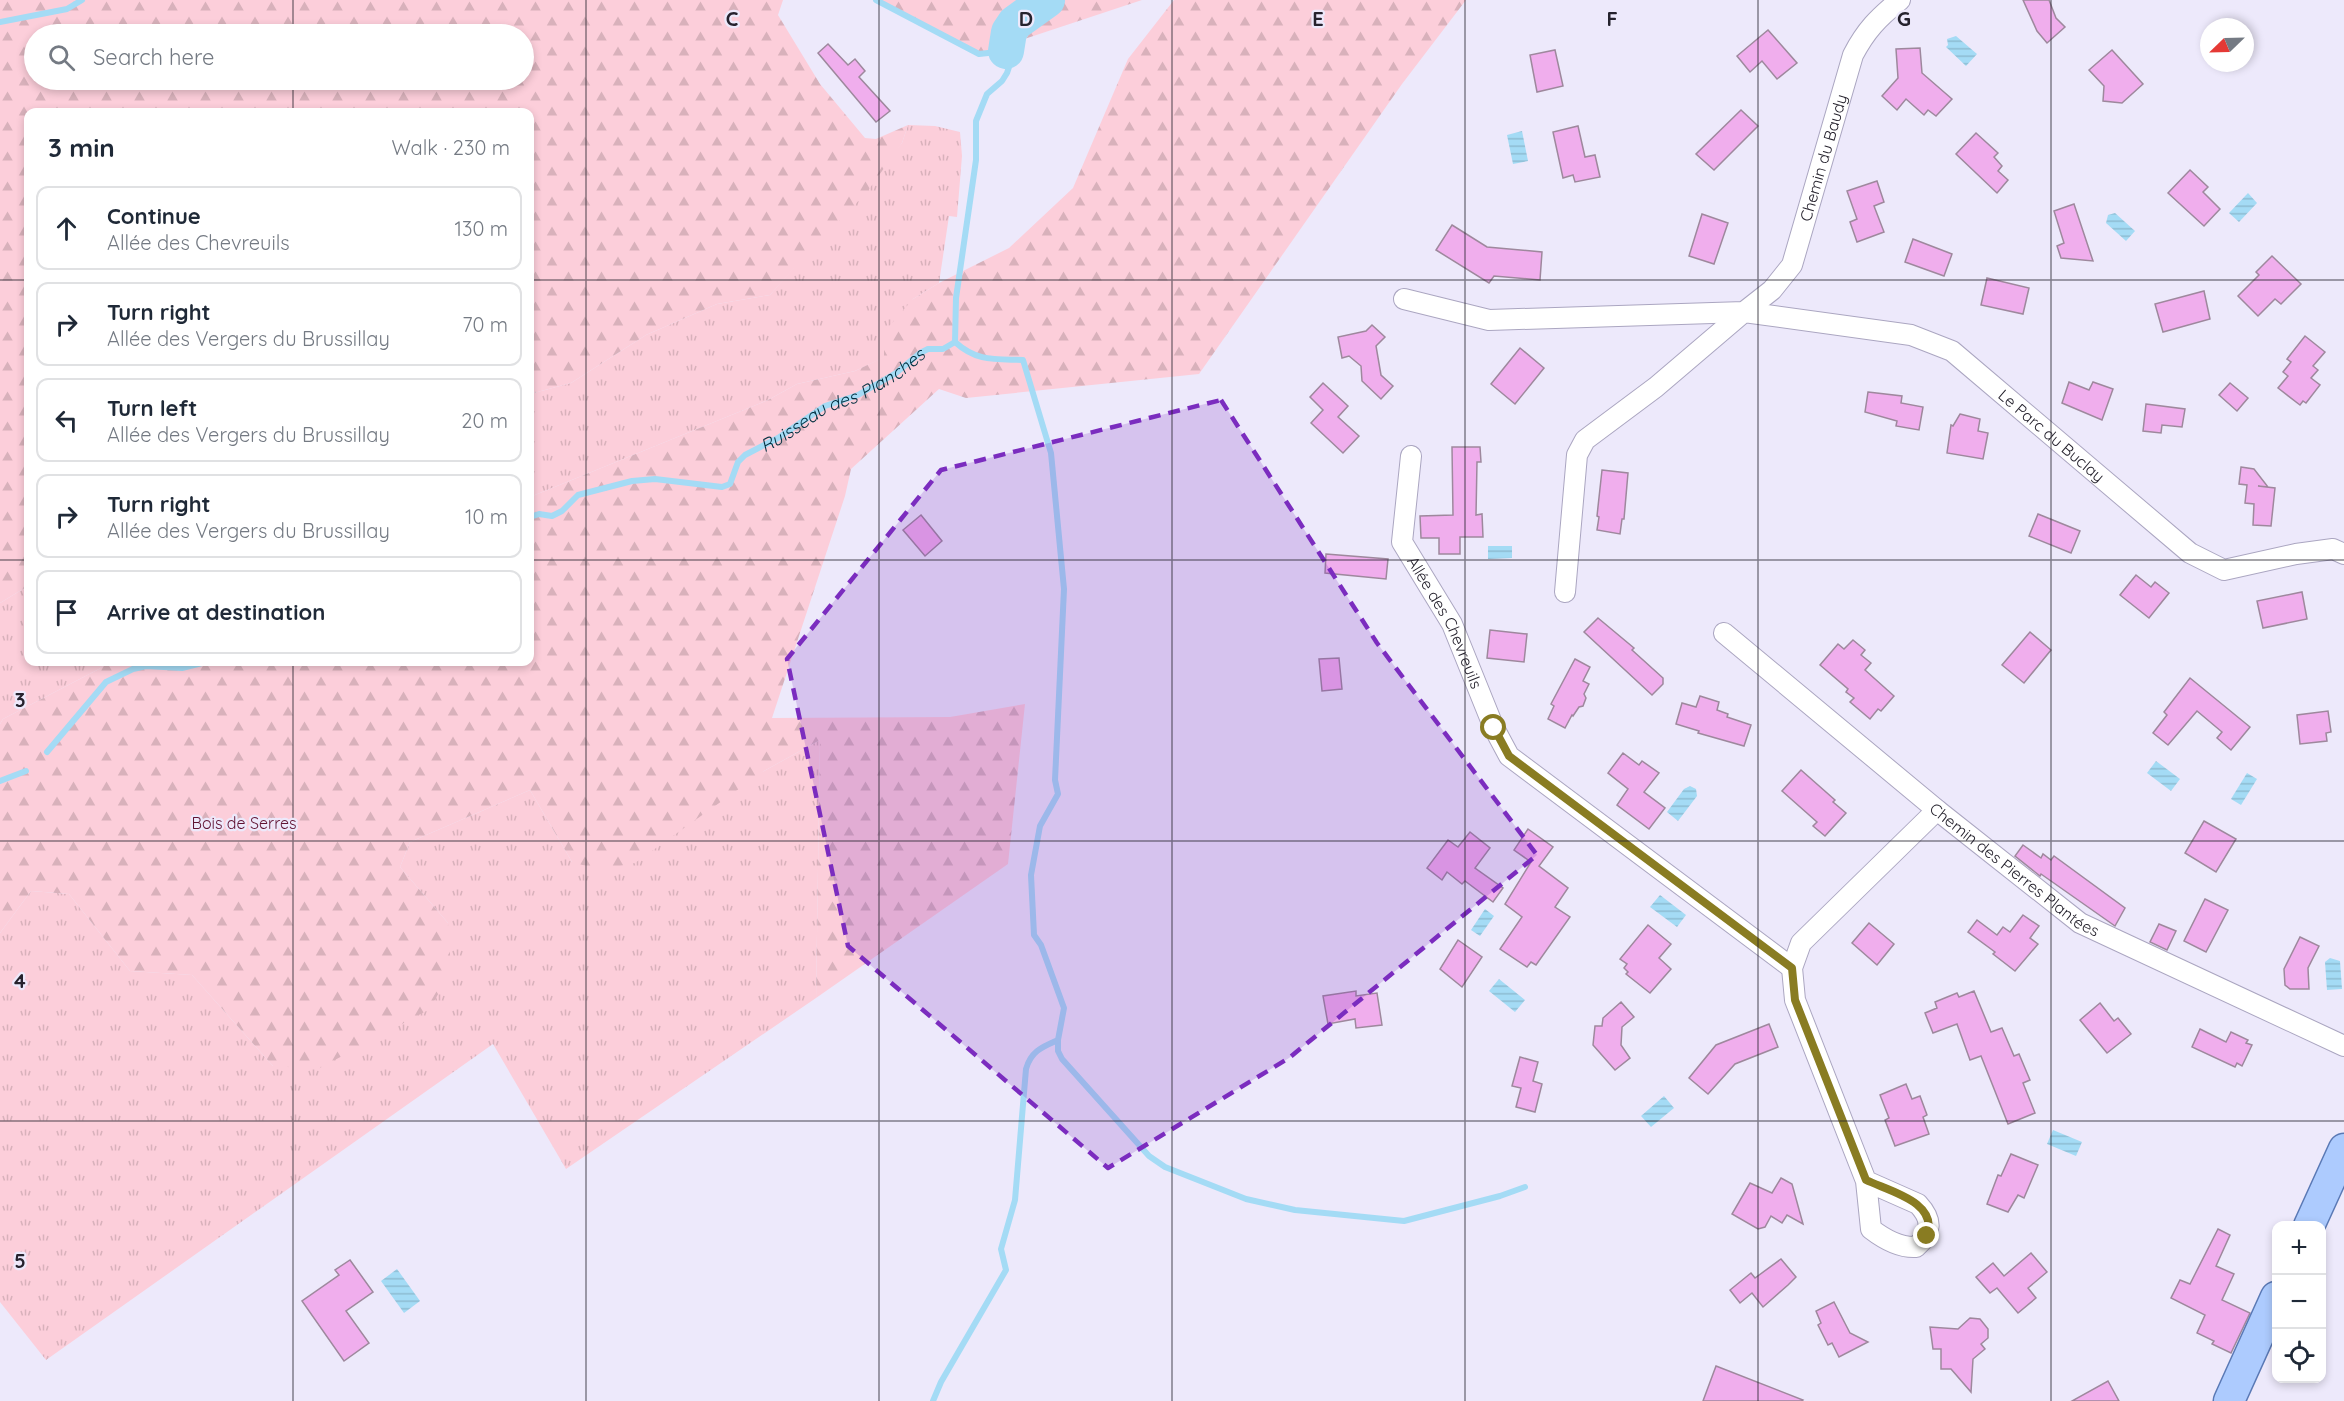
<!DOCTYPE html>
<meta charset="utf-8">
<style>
body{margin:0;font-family:Quicksand,sans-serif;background:#f6f6f7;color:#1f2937}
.controls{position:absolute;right:18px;bottom:18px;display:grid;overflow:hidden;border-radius:12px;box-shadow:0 3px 9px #0003}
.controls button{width:54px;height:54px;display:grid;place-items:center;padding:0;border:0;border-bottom:2px solid #e0e1e3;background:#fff;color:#1f2937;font:30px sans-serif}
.compass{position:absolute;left:2200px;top:18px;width:54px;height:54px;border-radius:50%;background:#fff;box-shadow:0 3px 9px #0003;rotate:247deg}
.stop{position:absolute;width:18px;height:18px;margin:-14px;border:4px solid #897c22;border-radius:50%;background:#fff}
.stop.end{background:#897c22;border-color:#fff;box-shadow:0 2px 6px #0008}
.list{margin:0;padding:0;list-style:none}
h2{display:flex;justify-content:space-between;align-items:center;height:78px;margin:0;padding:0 24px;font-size:26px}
h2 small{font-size:20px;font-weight:400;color:#747a83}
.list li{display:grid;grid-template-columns:39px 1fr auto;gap:18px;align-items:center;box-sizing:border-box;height:84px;margin:0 12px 12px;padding:0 12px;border:2px solid #e0e1e3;border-radius:12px}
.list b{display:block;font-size:22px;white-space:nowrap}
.list p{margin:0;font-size:20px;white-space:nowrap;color:#747a83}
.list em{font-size:20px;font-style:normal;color:#747a83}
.icon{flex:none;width:33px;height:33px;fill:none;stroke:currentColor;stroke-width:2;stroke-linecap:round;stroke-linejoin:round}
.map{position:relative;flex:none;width:2344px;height:1401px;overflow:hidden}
.search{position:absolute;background:#fff;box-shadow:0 3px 9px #0003;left:24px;top:24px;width:510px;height:66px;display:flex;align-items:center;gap:15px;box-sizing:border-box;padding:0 21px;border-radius:33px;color:#747a83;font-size:22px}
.panel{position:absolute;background:#fff;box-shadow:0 3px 9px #0003;left:24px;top:108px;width:510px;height:558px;border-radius:12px}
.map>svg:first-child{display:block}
.grass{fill:url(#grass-tufts)}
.forest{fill:url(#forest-firs);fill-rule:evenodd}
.water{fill:url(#water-rules)}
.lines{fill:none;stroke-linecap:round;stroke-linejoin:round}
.stream{stroke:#a4dbf5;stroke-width:6}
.river{stroke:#a4dbf5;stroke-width:36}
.building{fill:#f0aeed;stroke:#9e889d;stroke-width:1.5}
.minor-casing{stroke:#aba6c1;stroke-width:22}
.primary-casing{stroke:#5a79b5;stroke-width:33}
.minor{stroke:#fff;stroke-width:20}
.primary{stroke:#adcbfe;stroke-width:30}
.route{stroke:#897c22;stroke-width:8}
.marked{fill:#7b2cbf;fill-opacity:0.2;stroke:#7b2cbf;stroke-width:4.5;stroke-dasharray:12 8;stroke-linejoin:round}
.grid{fill:none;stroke:#25222d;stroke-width:1.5;stroke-opacity:0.55}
.labels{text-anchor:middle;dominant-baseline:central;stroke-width:4.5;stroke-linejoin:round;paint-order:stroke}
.street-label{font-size:16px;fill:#25222d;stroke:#ede9fb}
.park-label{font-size:16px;fill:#601232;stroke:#ede9fb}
.water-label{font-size:18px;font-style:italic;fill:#002e3f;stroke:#ede9fb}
.grid-label{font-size:20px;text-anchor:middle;font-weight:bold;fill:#25222d;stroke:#ede9fb;stroke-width:4.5;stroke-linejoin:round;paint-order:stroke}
</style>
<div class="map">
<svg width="2344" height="1401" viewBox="0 0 2344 1401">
<defs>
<pattern id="grass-tufts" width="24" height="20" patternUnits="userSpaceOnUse" patternTransform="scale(1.5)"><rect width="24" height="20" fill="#fcceda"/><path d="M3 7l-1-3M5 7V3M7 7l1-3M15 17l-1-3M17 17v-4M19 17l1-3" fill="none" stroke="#d8b1bb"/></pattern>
<pattern id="forest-firs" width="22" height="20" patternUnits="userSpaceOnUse" patternTransform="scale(1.5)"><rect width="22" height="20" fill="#fcceda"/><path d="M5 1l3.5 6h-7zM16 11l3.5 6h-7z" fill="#d8b1bb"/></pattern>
<pattern id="water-rules" width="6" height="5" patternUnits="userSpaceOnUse" patternTransform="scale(1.5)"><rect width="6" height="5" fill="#a4dbf5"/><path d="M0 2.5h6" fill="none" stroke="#8dbcd2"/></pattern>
</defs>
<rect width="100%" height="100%" fill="#ede9fb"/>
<g class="grass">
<path d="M908,125l27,1 25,6 2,24 -5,61 -8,-1 -10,67 -26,16 -28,58 -30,14 -58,13 -29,16 -238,97v-103l41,-11 75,-48 71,-31 53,-9 132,-152z"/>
<path d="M28,586v76h80l-9,7 -96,50 -3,5v-121z"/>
<path d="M820,740l-4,258 -250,171 -73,-125 -447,316 -46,-58v-369l31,-42 38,3 61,77 62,4 81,91 175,-143 -48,-56 10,-25 120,-52 42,72 192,-91z"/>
</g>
<g class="forest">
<path d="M0,0h783l-5,15 42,69 45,54 11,1 32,-14 -6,18 -35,49 -62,64 -35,39 -53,9 -71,31 -75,48 -41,11v-282h-502v474l-28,17zM524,34v46h-490v-46z"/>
<path d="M876,0h266l-163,54z"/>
<path d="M1174,0h292l-64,84 -203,290 -233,24 -27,-9 -88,80 -6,27 -73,222 178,-1 75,-13 -17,160 -192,134 4,-258 -56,31 -129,92 -35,7 -28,-8 -42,-72 -120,52 -10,25 48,56 3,47 -21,39 -112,60 -45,-3 -81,-91 -62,-4 -61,-77 -38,-3 -31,42v-209l3,-5 96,-50 9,-7h422v-165l238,-97 29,-16 58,-13 29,-14v-25l29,-33 26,-16 70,-35 64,-60 55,-129z"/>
</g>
<g class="water">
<path d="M1956,36l21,18 -11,12 -20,-19 2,-2 -1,-6z"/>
<path d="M1522,131l6,30 -15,3 -6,-29z"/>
<path d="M2248,193l9,10 -18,19 -10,-9z"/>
<path d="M2115,213l20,18 -9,10 -20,-18 2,-8z"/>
<path d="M1488,546h24v12l-24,1z"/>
<path d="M2156,761l24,18 -9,12 -24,-18z"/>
<path d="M2247,773l10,6 -16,26 -10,-6z"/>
<path d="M1690,786l6,3 1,7 -19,25 -11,-9 17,-23z"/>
<path d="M1660,895l26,20 -9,12 -27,-20z"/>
<path d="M1485,909l9,7 -14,20 -9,-6z"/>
<path d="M2330,958l10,3 2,28 -15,1 -2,-28z"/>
<path d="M1499,979l26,21 -10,12 -26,-21z"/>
<path d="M1664,1096l10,12 -23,19 -10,-11z"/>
<path d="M2053,1130l29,12 -6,14 -29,-12z"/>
<path d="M397,1269l23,32 -16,12 -23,-32z"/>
</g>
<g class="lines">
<g class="stream">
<path d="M876,0l103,54 27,-3 3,16 -2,6 -5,8 -15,13 -11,27v39l-20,138 -1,44"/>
<path d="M0,22l67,-13 15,-9"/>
<path id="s1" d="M530,517l9,-3 13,2 10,-5 16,-16 54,-14 23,-2 67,8 8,-3 8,-22 7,-7 33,-17 47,-32 33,-11 38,-22 24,-20 8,-4h15l12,-7"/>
<path d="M47,752l59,-70 27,-13 13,-3 36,2 24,-6"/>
<path d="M0,781l26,-10"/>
<path d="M1058,1040v11l4,8 87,97 16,11 81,32 49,11 109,11 96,-25 25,-9"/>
<path d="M933,1401l8,-19 65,-112 -5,-21 14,-49 11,-131c5,-18 16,-22 32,-29l6,-32 -23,-63 -7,-10 -3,-60 9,-49 18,-32 -3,-14 9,-191 -13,-136 -28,-93c-28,-1 -46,2 -68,-18"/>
</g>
<path class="river" d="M1006,51l3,-19 6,-9 32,-23"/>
</g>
<g class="building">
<path d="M2023,0h26l7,18 9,9 -18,16 -10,-12z"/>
<path d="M1768,30l29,33 -20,16 -15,-18 -12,11 -13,-16z"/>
<path d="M828,44l20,21 7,-6 10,12 -6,6 31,34 -14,11 -58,-69z"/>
<path d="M1920,48l2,25 30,26 -16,17 -8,-6 -4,5 -18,-16 -9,11 -15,-14 16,-18 -2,-29z"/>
<path d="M1555,50l8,36 -26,6 -7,-37z"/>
<path d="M2112,50l31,34 -21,19 -19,-2 1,-15 -15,-16z"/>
<path d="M1741,110l17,16 -44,44 -18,-16z"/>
<path d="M1578,126l7,31 10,-2 5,22 -25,5 -2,-7 -10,3 -10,-46z"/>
<path d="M1976,133l22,20 -4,4 8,9 -4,5 10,9 -11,13 -41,-39z"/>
<path d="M2190,170l18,17 -5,5 17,17 -16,17 -36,-33z"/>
<path d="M1877,181l7,21 -10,4 10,26 -27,10 -7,-20 7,-3 -10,-28z"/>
<path d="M2074,204l19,57 -32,-3 -4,-12 7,-3 -10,-32z"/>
<path d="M1702,214l26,9 -14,41 -25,-8z"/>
<path d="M1452,225l35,22 55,5 -2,28 -46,-4 -5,7 -53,-33z"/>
<path d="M1913,239l39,15 -8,22 -39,-14z"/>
<path d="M2272,256l29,28 -20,20 -6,-5 -17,17 -20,-20 21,-21 -3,-3z"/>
<path d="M1987,278l42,10 -6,26 -42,-9z"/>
<path d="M2204,291l6,28 -47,13 -8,-28z"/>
<path d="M1372,325l13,12 -9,9 5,29 12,11 -12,13 -19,-18 -1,-15 -12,-10 -7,2 -4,-21 28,-6z"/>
<path d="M2305,336l20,16 -12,14 5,4 -7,8 9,7 -14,18 -3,-2 -3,4 -22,-17 10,-12 -5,-4 8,-10 -4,-3z"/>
<path d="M1520,348l24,20 -29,36 -24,-20z"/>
<path d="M2069,382l20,8 4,-8 20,7 -11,31 -40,-17z"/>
<path d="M1323,383l25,23 -10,11 21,19 -16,17 -32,-30 12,-13 -13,-13z"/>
<path d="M2230,383l18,15 -11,13 -18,-16z"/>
<path d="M1868,392l34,4 -1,7 22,4 -4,23 -23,-4 1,-5 -32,-9z"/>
<path d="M2146,404l39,5 -3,18 -20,-2 -1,8 -18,-2z"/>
<path d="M1960,414l20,5 -2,12 10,2 -5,26 -36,-6 4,-28 2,1z"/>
<path d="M1452,447h28l1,15h-4l-1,53 6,-1 1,23h-23v17h-21v-16h-18l-1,-22 33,-1z"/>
<path d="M2241,467l13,2 14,18 -10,-1 17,2 -4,38 -18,-1 1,-21 -9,-1 2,-18 -8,-1z"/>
<path d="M1602,470l26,3 -4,46h-2l-2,15 -23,-4 2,-13 -2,-1z"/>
<path d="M2038,514l42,17 -9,22 -42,-17z"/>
<path d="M921,515l21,26 -17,15 -22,-26z"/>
<path d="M1326,554l62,5 -2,20 -61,-6z"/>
<path d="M2136,575l15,12 4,-5 14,11 -20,25 -29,-23z"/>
<path d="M2302,592l5,27 -44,9 -6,-27z"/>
<path d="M1598,618l36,30 -2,2 31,28v6l-11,11 -68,-63z"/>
<path d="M1490,630l37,4 -3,28 -37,-4z"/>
<path d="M2030,632l21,18 -27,33 -22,-18z"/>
<path d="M1853,640l12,10 -4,5 10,8 -6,7 29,26 -13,15 -3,-2 -8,10 -20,-17 4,-4 -8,-6 2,-3 -28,-24 18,-21 6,5z"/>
<path d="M1339,658l3,31 -20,2 -3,-32z"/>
<path d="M1575,659l15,8 -7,14 6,3 -5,10 2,4 -3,8 -4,1 -6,9 -1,-1 -7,13 -17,-9 6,-13 -3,-2z"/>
<path d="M2190,678l60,49 -19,23 -14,-12 5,-6 -25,-21 -29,34 -15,-12 14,-18 -3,-3z"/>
<path d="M1700,696l19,6 -2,8 11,4 -1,3 24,8 -7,21 -46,-13 1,-2 -23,-7 6,-21 14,4z"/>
<path d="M2328,711l3,21 -5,1 1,8 -27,3 -3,-29z"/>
<path d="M1623,753l16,12 3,-4 17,12 -15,19 21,16 -16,21 -32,-24 11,-16 -20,-16z"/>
<path d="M1801,770l34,30 -2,2 13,11 -21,23 -12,-10 4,-4 -35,-31z"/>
<path d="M2204,821l32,18 -20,33 -31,-19z"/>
<path d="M1528,829l25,18 -14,19 29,22 -13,19 15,10 -34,48 -5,-3 -4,5 -27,-18 22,-32 -17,-13 26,-42 -17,-12z"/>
<path d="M1470,832l20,16 -15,20 28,20 -10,14 -28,-21 -3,3 -15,-12 -5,8 -15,-12 21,-28 10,7z"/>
<path d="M2023,845l18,13 2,-4 8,6 3,-4 71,52 -10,18 -74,-52 -1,2 -25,-20z"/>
<path d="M2205,899l23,11 -22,42 -22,-11z"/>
<path d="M2023,915l16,11 -9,12 8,6 -23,27 -22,-17 2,-2 -27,-20 9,-12 20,15 6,-8 7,5z"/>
<path d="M1869,923l25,21 -17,21 -25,-22z"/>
<path d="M2159,924l17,7 -9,19 -17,-8z"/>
<path d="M1648,925l23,19 -12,14 12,11 -21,24 -24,-19 2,-2 -4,-4 3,-4 -7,-5z"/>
<path d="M2300,937l19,9 -11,22 1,21h-19l-5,-4 -1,-16z"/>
<path d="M1458,940l24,17 -20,30 -22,-18z"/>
<path d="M1356,991v5l21,-3 5,32 -26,3 -1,-9 -27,5 -5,-28z"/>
<path d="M1974,991l17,41 11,-4 12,28 5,-2 11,26 -7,3 12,30 -27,11 -27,-68 -11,4 -13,-36 -24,9 -8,-20 12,-5 -2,-6 22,-9 2,4z"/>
<path d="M1621,1002l13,15 -12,10 -1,18 9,13 -15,12 -22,-25 2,-19h7l1,-8z"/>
<path d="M2100,1003l14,18 4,-3 13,16 -24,19 -27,-33z"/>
<path d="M1769,1024l9,23 -43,17 -27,30 -19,-16 27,-33z"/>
<path d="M2200,1029l26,13 5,-10 17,8 -2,3 6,2 -10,21 -5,-3 -2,4 -43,-20z"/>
<path d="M1520,1057l18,5 -5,19 9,3 -7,28 -19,-5 5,-19 -9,-2z"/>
<path d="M1906,1084l6,15 8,-3 7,19 -4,2 6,17 -34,12 -10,-26 4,-2 -9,-23z"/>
<path d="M2011,1154l27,11 -14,33 -6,-3 -10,17 -21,-8 11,-29 3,1z"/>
<path d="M1781,1178l11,6 11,40 -16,-9 -5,8 -11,-7 -6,11 -7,2 -26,-15 18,-31 22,10z"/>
<path d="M2218,1229l12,6 -14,31 18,8 -12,26 28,13 -19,40 -19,-9 2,-3 -17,-8 8,-18 -34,-17 9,-18 10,4z"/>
<path d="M2031,1253l16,19 -19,16 8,10 -18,15 -21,-25 -7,5 -14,-16 17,-14 11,13z"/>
<path d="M1781,1259l15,18 -8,8 -25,22 -11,-14 -12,10 -10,-13 21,-17 4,5z"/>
<path d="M350,1260l23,32 -27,19 23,32 -25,18 -42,-60 37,-26 -4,-5z"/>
<path d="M1834,1302l16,31 18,9 -29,15 -7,-14 -4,2 -10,-20 3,-2 -5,-12z"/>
<path d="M1970,1318l10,1 8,10v9l-7,6 4,5 -12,10 -2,33 -20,-23h-10v-20h-8l-3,-22 28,2z"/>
<path d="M1716,1366l87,34 -1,1h-99z"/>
<path d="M2108,1381l11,20h-47z"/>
</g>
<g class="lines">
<g class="minor-casing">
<g id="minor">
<path id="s2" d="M1404,299l85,21 255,-8 28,-22 20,-25 61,-210c13,-25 25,-37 47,-55"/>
<path id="s3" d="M1411,456l-9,86 50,82 42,104 15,28 283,212"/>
<path id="s4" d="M1565,592l12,-137 8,-15 71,-53 88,-75 167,23 41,16 238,202 34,17 72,-16 37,-5 11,5"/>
<path id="s5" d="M1724,633l213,177 143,113 264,123"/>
<path d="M1866,1181l52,23c15,16 14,29 -2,43 -17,1 -32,-8 -45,-18l-5,-48 -71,-181 -3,-32 9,-25 136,-133"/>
</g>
</g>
<g class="primary-casing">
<g id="primary">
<path d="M2309,1226l35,-77"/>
<path d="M2229,1401l47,-104"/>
</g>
</g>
<use href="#minor" class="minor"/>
<use href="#primary" class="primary"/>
</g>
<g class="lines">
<path class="route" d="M1494,728l15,28 283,212 3,32 71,180c23,11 73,22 61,56"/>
</g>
<path class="marked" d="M1221,400l156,243 160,212 -248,203 -181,110 -260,-222 -61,-287 154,-189z"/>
<path class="grid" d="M293,0v34M586,0v1401M879,0v1401M1172,0v1401M1465,0v1401M1758,0v1401M2051,0v1401M293,80v32M0,280h28M530,280h1814M0,560h28M530,560h1814M293,662v739M0,841h2344M0,1121h2344"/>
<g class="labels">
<g class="street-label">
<text stroke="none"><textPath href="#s2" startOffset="522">Chemin du Baudy</textPath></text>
<text stroke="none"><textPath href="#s4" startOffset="702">Le Parc du Buclay</textPath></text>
<text stroke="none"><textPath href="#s3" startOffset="178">Allée des Chevreuils</textPath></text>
<text stroke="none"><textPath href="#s5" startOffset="375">Chemin des Pierres Plantées</textPath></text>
</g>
<g class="park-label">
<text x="244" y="823">Bois de Serres</text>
</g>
<g class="water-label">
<text stroke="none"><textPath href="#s1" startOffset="357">Ruisseau des Planches</textPath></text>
</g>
</g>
<g class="grid-label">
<text x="732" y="26">C</text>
<text x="1026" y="26">D</text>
<text x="1318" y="26">E</text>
<text x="1612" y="26">F</text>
<text x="1904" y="26">G</text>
<text x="20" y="707">3</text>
<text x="20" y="988">4</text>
<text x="20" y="1268">5</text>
</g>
</svg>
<div class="controls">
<button>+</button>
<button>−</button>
<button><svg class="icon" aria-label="locate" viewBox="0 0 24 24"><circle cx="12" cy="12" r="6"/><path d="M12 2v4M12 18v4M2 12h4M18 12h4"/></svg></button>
</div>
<svg class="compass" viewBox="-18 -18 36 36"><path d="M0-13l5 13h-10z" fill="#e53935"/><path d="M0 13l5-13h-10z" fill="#747a83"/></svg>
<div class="stop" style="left:1494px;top:728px"></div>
<div class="stop end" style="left:1927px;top:1236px"></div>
<div class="search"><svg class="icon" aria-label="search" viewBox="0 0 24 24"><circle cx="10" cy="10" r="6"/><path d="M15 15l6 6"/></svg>Search here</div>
<section class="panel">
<h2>3 min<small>Walk · 230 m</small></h2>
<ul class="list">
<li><svg class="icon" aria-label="ahead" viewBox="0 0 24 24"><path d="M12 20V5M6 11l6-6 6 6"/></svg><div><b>Continue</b><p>Allée des Chevreuils</p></div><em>130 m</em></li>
<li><svg class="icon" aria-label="right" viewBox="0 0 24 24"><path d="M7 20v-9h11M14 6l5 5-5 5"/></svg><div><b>Turn right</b><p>Allée des Vergers du Brussillay</p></div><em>70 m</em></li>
<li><svg class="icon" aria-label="left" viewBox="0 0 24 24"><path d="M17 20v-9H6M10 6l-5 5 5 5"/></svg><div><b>Turn left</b><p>Allée des Vergers du Brussillay</p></div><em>20 m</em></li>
<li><svg class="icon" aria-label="right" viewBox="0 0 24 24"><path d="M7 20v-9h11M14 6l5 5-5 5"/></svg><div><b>Turn right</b><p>Allée des Vergers du Brussillay</p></div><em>10 m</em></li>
<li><svg class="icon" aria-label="arrive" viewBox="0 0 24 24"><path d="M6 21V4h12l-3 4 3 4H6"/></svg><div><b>Arrive at destination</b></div></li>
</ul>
</section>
</div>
